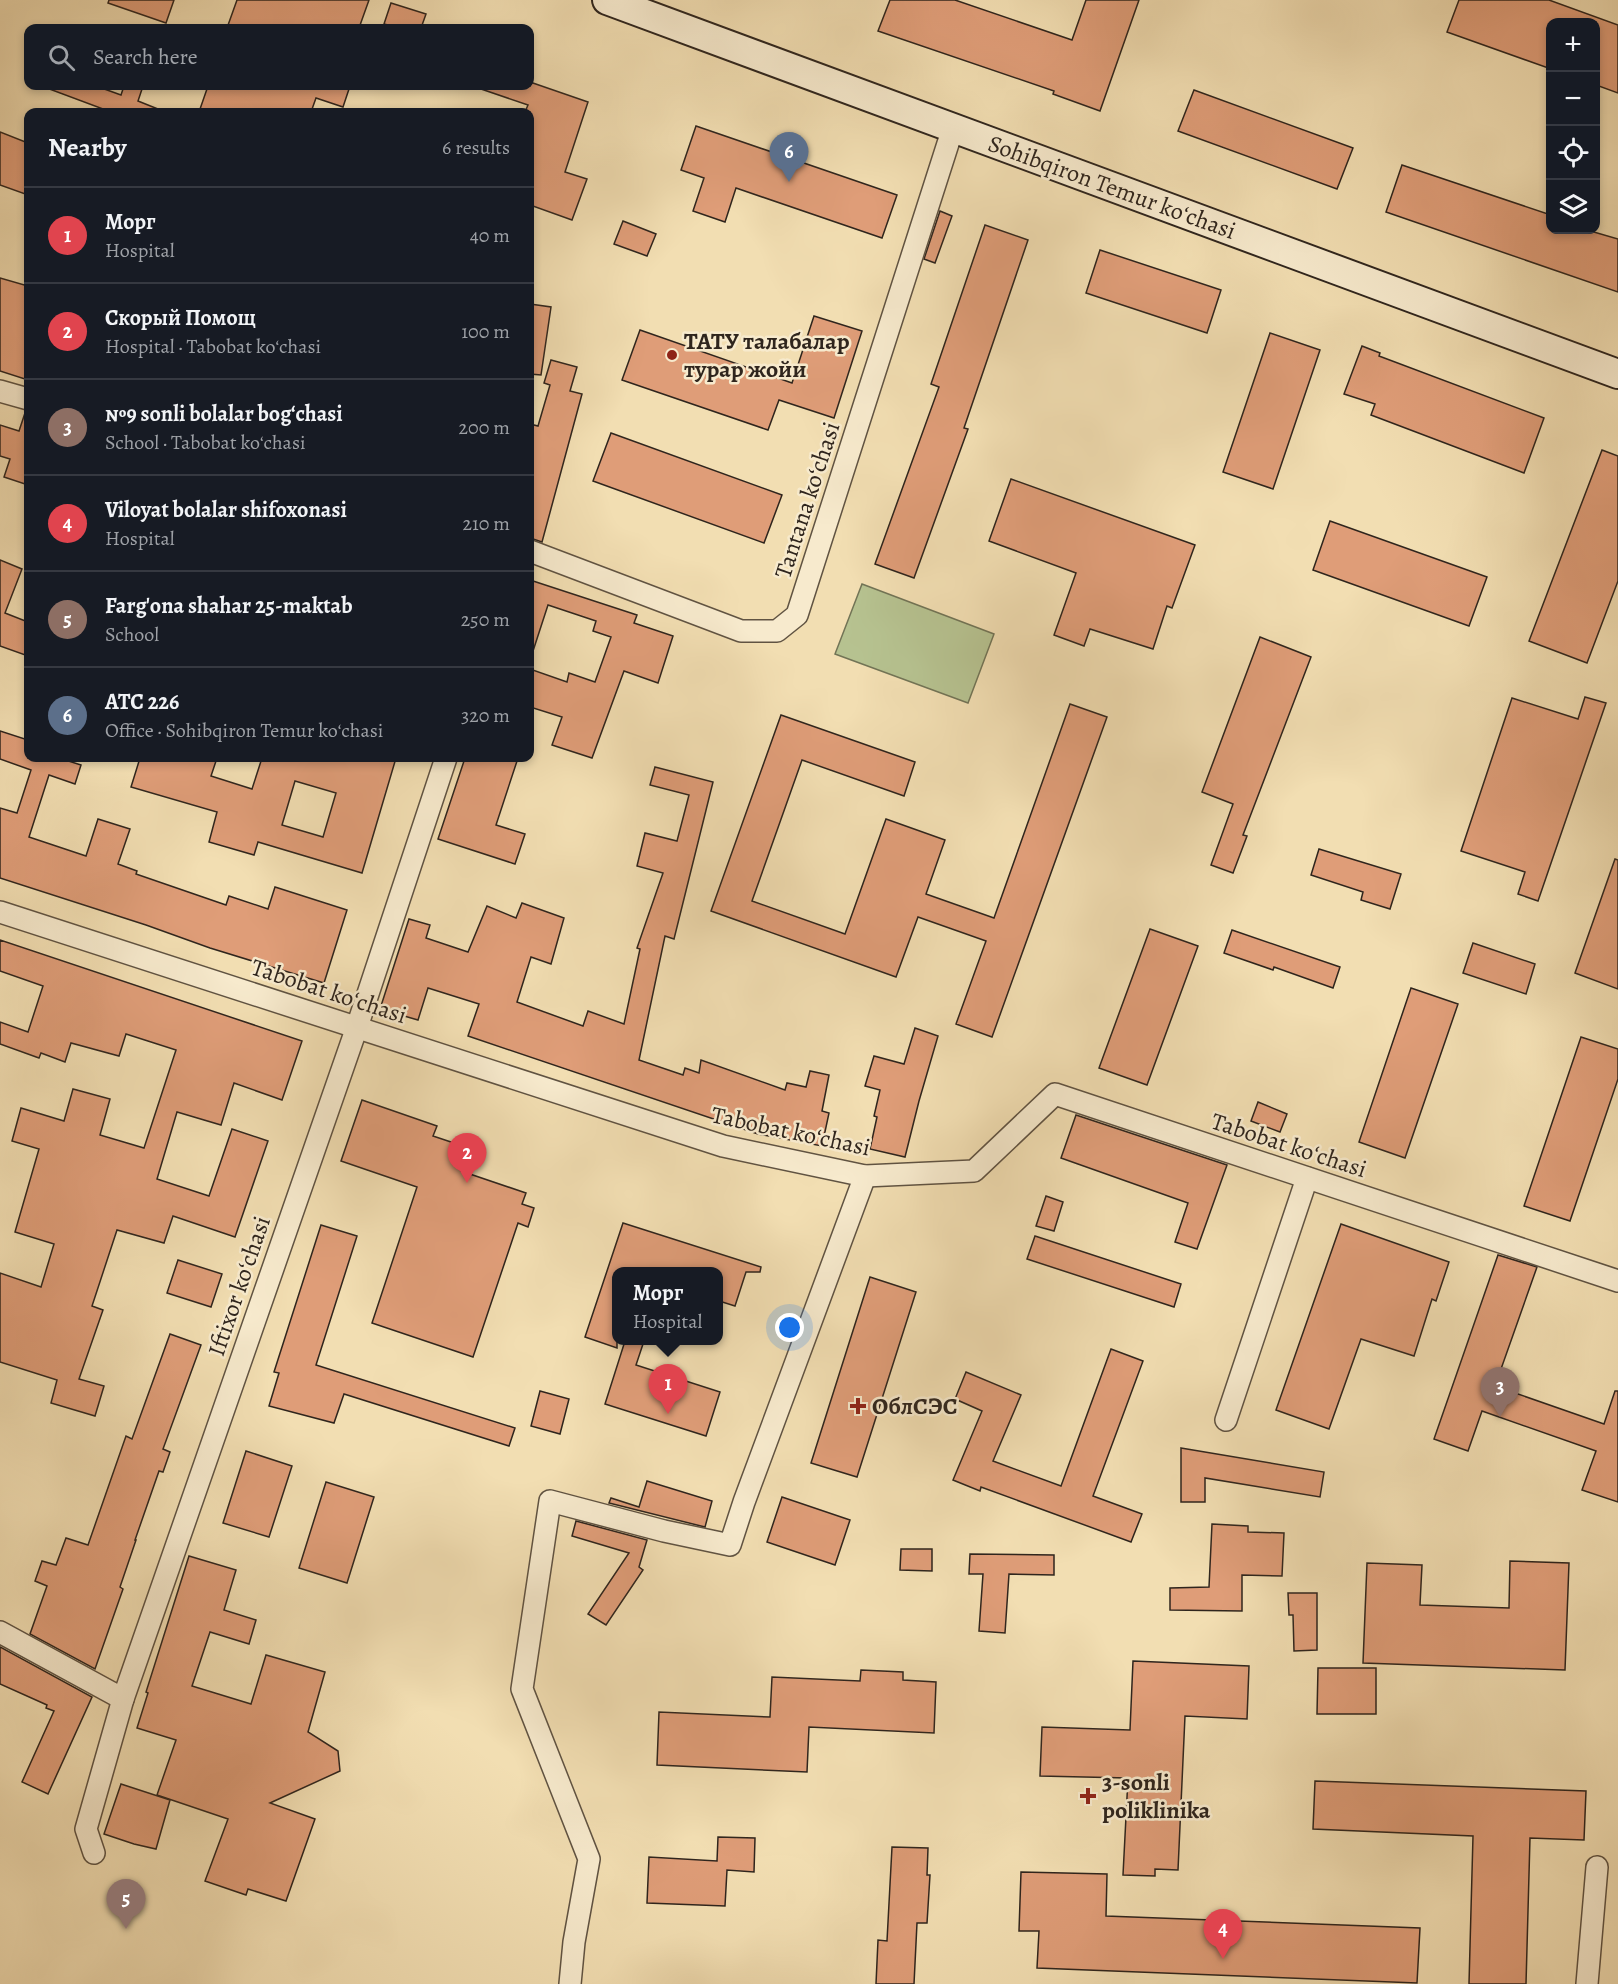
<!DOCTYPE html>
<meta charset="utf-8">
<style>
body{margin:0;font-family:Alegreya,serif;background:#242831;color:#f1f3f6}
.controls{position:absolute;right:18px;top:18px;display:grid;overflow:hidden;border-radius:12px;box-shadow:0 3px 9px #0003}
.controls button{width:54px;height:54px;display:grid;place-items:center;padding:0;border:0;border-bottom:2px solid #363941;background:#171b24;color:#f1f3f6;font:30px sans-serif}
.you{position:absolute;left:790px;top:1328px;width:21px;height:21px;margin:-15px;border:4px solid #fff;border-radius:50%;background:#1a73e8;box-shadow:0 0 0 9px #1a73e833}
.badge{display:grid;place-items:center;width:39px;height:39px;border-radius:50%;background:#2563eb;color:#fff;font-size:20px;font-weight:700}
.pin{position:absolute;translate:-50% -50px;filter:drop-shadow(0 2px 3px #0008)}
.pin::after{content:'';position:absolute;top:32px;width:21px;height:18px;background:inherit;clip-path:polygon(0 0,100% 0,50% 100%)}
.popup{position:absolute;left:612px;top:1267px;width:111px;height:78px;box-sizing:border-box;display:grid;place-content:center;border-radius:12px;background:#171b24;filter:drop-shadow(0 2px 4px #0005);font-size:20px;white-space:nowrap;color:#9ea1a6}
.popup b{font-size:22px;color:#f1f3f6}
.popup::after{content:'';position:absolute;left:50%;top:100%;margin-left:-12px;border:12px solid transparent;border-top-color:#171b24}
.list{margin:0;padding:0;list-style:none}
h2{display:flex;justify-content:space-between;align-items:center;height:78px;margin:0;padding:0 24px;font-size:26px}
h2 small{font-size:20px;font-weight:400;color:#9ea1a6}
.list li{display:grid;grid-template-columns:39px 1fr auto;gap:18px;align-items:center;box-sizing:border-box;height:96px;padding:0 24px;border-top:2px solid #363941}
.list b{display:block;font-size:22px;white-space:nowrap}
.list p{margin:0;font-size:20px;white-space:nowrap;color:#9ea1a6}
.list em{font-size:20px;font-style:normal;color:#9ea1a6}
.icon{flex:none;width:33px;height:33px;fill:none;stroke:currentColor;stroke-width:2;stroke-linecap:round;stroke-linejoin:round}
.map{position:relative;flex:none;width:1618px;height:1984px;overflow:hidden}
.search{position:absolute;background:#171b24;box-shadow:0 3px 9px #0003;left:24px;top:24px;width:510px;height:66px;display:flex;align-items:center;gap:15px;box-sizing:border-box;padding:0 21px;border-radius:12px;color:#9ea1a6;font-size:22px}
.panel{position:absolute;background:#171b24;box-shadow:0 3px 9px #0003;left:24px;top:108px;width:510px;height:654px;border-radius:12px}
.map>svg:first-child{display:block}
.green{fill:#b6c290;stroke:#727456;stroke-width:1.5}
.building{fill:#df9d78;stroke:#2f251d;stroke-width:1.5;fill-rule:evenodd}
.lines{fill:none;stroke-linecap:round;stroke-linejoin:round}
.minor-casing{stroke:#605342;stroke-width:24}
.secondary-casing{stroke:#2f251d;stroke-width:32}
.minor{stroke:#f7eacd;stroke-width:21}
.secondary{stroke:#f7eacd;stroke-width:28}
.poi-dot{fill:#8f2418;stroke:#f7eacd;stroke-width:2}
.labels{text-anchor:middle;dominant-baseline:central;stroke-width:5;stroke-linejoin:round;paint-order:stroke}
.street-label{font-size:24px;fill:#2f251d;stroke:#f7eacd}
.poi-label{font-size:24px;font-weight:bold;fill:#2f251d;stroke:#f7eacd;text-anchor:start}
</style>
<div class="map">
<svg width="1618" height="1984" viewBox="0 0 1618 1984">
<rect width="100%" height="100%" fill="#f2deb2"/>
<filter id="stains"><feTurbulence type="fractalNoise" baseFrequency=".00333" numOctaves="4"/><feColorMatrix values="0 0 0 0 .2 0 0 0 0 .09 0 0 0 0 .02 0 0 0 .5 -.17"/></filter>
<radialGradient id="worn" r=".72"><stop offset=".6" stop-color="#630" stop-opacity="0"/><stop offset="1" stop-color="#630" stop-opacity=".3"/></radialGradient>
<path class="green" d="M862,584l132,50 -26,69 -133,-49z"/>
<g class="building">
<path d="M109,0h65l-8,23 -58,-20z"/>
<path d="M237,0h132l-10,28h-132z"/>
<path d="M890,0h65l117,40 14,-40h53l-39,111 -47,-17 1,-3 -176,-60z"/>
<path d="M1459,0h90l69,25v68l-22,-8v-63h-45v47l-104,-37z"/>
<path d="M391,3l35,11 -5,14h-22l-15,-4z"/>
<path d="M530,82l58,20 -23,70 22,7 -15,41 -42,-15v-93h-5l3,-7 -47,-16 1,-3h48z"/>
<path d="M44,86h52l25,9 3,-9h19l-5,15 25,10v1h-52l-67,-25z"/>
<path d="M208,86h142l-7,21 -27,-9 -5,14h-112z"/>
<path d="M1194,90l159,58 -16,41 -159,-58z"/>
<path d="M696,126l201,69 -15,43 -146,-50 -11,34 -32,-11 11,-33 -23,-8z"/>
<path d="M0,132l28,11v52l-28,-10z"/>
<path d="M1402,165l149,50v15h36l31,9v53l-232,-80z"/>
<path d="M940,211l12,5 -17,47 -11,-4z"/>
<path d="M623,221l33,13 -9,22 -33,-12z"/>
<path d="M985,225l43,15 -64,188 4,1 -54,149 -39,-14 64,-177 -8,-3z"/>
<path d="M1100,250l121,40 -14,43 -121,-40z"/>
<path d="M0,278l28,8v94l-28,-9z"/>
<path d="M530,304l21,3 -10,68 -11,-1z"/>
<path d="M814,316l48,15 -28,87 -55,-18 -11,30 -146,-50 18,-50 152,53z"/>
<path d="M1270,333l50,17 -47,139 -50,-17z"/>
<path d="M1362,346l18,7 -1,3 165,62 -20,55 -153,-58 4,-11 -31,-10z"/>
<path d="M551,360l26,7 -7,24 12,3 -40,148 -12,-4v-114l8,2 12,-41 -6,-2z"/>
<path d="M25,413l3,1v71l-24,-8 6,-18 -10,-3v-31l19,6z"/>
<path d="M611,433l171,62 -18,48 -171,-62z"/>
<path d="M1602,450l16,6v125l-31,82 -58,-22z"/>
<path d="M1011,479l184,66 -23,63 -5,-2 -14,43 -63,-20 -6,17 -30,-11 22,-62 -87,-32z"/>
<path d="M1330,521l157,56 -18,49 -156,-56z"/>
<path d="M0,560l22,9 -17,44 23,9v34l-28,-10z"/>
<path d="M530,580l107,35 -3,8 39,13 -15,47 -34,-12 -32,87 -40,-13 10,-28 -32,-10v-38l37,13 2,-9 26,9 16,-45 -18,-6 3,-10 -48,-16 -15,46 -3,-1z"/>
<path d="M1260,637l51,20 -68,178 4,1 -14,37 -22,-8 22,-61 -31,-12z"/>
<path d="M1585,697l21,6 -68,198 -20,-7 7,-22 -64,-21 51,-153 66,21z"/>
<path d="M1070,704l37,13 -115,320 -36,-13 30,-83 -68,-24 -22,60 -185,-66 70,-196 134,47 -11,34 -102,-36 -50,141 93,33 41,-115 59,21 -19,54 68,24z"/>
<path d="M0,731l28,9v18h31l22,7 -6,19 -26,-9 -20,62 57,19 12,-37 32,10 -12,35 19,7 -1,3 90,31 3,-9 39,13 7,-22 72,23 -23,73 -114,-35 -64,-23 -146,-47v-70l17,5 14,-43 -31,-11z"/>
<path d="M140,758h77l-6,18 41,13 10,-31h134l-34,115 -104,-31 -4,13 -45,-13 8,-30 -86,-25zM295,781l41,12 -13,44 -41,-12z"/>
<path d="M465,758h53l-22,67 29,9 -10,30 -77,-25z"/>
<path d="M655,767l58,15 -39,157 -9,-3 -26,124 44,15 2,-7 14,5 2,-13 84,30 2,-7 19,4 4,-16 19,4 -7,36 7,2 -7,33 -64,-12 -290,-98 11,-32 -51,-16 -10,32 -38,-11 29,-90 21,6 -4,13 42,14 19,-46 29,12 6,-15 42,15 -13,46 -20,-7 -14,45 66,24 5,-15 36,13 16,-75 -3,-1 26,-75 -26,-7 8,-33 32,8 12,-46 -39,-10z"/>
<path d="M1319,849l82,25 -11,35 -29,-9 2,-8 -52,-17z"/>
<path d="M1615,859l3,1v129l-43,-16z"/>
<path d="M1150,929l48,17 -51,139 -48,-17z"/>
<path d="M1232,930l108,37 -7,21 -59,-21 -1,3 -49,-17z"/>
<path d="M0,940l302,101 -20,59 -48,-17 -13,42 -44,-13 -20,67 52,17 23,-67 36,12 -33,96 -62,-21 -9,27 -47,-13 -25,76 11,4 -24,69 25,7 -9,30 -44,-13 6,-23 -57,-18v-89l41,14 13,-43 -39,-12 24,-83 -27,-8 9,-33 43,13 9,-32 37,10 -10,36 44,13 32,-98 -50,-16 -7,22 -48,-13 -6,19 -24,-9 -2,5 -39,-14v-22l28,10 15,-46 -43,-15z"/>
<path d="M1473,943l62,21 -9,30 -63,-21z"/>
<path d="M1411,988l47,16 -53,154 -46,-16z"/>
<path d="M915,1028l23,8 -19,65 -14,56 -35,-8 7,-32 -3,-1 6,-26 -15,-4 9,-30 30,8z"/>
<path d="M1581,1037l37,12v30l-48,142 -46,-15z"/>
<path d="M362,1100l75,26 -4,10 36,12 -8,23 65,22 -4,11 12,4 -6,19 -10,-4 -45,134 -101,-34 45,-136 -76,-26z"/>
<path d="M1258,1102l29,12 -7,18 -29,-11z"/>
<path d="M1076,1115l151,50 -30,84 -22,-7 13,-39 -127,-45z"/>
<path d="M1046,1196l17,6 -9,29 -18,-5z"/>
<path d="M623,1223l138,44 -1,5h-14l-11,34 -16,-5v-29h-102v76l-32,-11z"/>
<path d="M1341,1224l108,38 -13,39 -4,-2 -18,57 -53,-17 -32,90 -53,-19z"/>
<path d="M321,1225l36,11 -41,129 199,63 -6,18 -165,-52 -10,29 -65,-17 10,-33 -5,-1z"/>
<path d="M1035,1236l146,48 -7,23 -147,-48z"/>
<path d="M1498,1255l39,12 -42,119 109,38 11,-33h3v111l-36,-12 14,-39 -114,-40 -14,40 -34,-12z"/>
<path d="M178,1260l44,14 -11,33 -44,-14z"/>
<path d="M870,1277l46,15 -59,185 -46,-14z"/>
<path d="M170,1334l31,11 -38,104 7,3 -7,20 -4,-1 -24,69h1l-16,47 3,2 -28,80 -65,-35 17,-48 -12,-5 7,-20 14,4 10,-27 22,7 38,-109 6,3z"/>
<path d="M625,1341h19l-8,24 84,27 -14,44 -101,-32z"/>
<path d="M1111,1349l32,12 -50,135 49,18 -11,28 -150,-55 -1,4 -27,-11 29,-69 -27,-12 11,-27 55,23 -28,66 68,25z"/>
<path d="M540,1391l29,8 -9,35 -29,-8z"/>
<path d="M1181,1448l143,24 -4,25 -115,-19v24h-24z"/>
<path d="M246,1451l46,15 -23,71 -46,-14z"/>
<path d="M647,1481l65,20 -7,26 -96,-24 2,-5 28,9z"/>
<path d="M326,1482l48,15 -27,86 -48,-15z"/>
<path d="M782,1497l68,23 -15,45 -68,-23z"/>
<path d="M576,1521l71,19 -8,27 4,3 -37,55 -18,-11 41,-61 -57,-17z"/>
<path d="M1212,1524l36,2v6l36,1 -2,43 -40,-1v36l-72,-1v-22l39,-1z"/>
<path d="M901,1549h31v22l-32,-1z"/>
<path d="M970,1554l84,1v20l-45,-1 -4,59 -26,-2 4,-57h-14z"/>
<path d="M189,1556l47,14 -12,40 32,10 -7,24 -39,-12 -18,54 59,18 15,-49 59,17 -17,60 30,19 2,20 -70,32 45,16 -29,82 -38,-12 -2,6 -41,-14 23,-62 -71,-24 19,-55 -39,-12 11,-35 -2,-1z"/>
<path d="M1510,1561l59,2 -4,107 -202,-7 4,-100 55,2 -2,40 89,3z"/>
<path d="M1288,1593h29v57l-23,1 -1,-36h-4z"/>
<path d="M0,1647l92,50 -44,97 -26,-12 32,-71 -8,-3 1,-3 -47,-21z"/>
<path d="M1133,1661l116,5 -2,53 -62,-3 -7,154 -23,-1v7l-32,-1 5,-97 -88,-2 2,-49 88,3z"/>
<path d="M1318,1668h58v46h-59z"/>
<path d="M861,1670l42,2v8l33,2 -2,51 -125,-6 -2,45 -150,-7 2,-53 111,5 2,-40 88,4z"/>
<path d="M1315,1781l271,10 -2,49 -54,-2 -4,146h-57l4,-148 -160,-7z"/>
<path d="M121,1784l49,16 -14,49 -22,-5 -30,-10z"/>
<path d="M718,1837l37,1 -1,34 -27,-2 -2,36 -78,-3 2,-46 68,4z"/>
<path d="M892,1847l36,1 -1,27h3l-3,48h-10l-3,61h-38l2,-44 9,1z"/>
<path d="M1021,1872l86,2 -1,42 314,12 -3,55 -380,-15 2,-37h-20z"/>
</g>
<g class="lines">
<g class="minor-casing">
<g id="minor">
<path d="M0,391l28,8"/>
<path d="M530,551l211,80h36l20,-16 156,-487"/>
<path d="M0,912l723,234 142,30 109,-5 81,-77 563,187"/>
<path d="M1226,1420l81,-242"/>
<path d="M0,1632l123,67 234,-672 89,-269"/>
<path d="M94,1853l-8,-24 37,-130"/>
<path d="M570,1984l4,-42 15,-83 -67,-170 28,-188 114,30 66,14 14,-43 121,-326"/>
<path d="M1587,1984l10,-117"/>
</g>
</g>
<g class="secondary-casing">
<path id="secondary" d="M607,0l1011,374"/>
</g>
<use href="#minor" class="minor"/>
<use href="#secondary" class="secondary"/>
</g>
<g class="poi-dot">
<circle cx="672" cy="355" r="6"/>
<path d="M855 1397h6v6h6v6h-6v6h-6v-6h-6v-6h6z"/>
<path d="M1085 1787h6v6h6v6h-6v6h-6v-6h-6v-6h6z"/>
</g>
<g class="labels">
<g class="street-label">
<text transform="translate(1112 187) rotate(20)">Sohibqiron Temur koʻchasi</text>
<text transform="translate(807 500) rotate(-72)">Tantana koʻchasi</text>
<text transform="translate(329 991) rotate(18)">Tabobat koʻchasi</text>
<text transform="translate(791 1131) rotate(12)">Tabobat koʻchasi</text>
<text transform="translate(1289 1145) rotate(18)">Tabobat koʻchasi</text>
<text transform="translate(239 1286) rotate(-71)">Iftixor koʻchasi</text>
</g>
<g class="poi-label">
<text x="684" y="341">ТАТУ талабалар<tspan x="684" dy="28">турар жойи</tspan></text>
<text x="872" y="1406">ОблСЭС</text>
<text x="1102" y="1782">3-sonli<tspan x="1102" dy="28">poliklinika</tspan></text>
</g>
</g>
<rect width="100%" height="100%" filter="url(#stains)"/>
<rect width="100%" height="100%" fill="url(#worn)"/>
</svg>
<div class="controls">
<button>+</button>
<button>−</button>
<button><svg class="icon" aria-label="locate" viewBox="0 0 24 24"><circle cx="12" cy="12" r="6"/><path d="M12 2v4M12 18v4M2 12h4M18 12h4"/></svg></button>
<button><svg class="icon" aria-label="layers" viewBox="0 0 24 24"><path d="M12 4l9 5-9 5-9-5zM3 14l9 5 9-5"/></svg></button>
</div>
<div class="you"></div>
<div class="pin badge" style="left:668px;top:1414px;background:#e0444e">1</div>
<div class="popup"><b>Морг</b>Hospital</div>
<div class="pin badge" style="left:467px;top:1183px;background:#e0444e">2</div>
<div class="pin badge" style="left:1500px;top:1417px;background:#8d6e63">3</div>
<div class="pin badge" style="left:1223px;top:1959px;background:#e0444e">4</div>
<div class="pin badge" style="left:126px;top:1929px;background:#8d6e63">5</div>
<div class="pin badge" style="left:789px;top:182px;background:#5c6f8a">6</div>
<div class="search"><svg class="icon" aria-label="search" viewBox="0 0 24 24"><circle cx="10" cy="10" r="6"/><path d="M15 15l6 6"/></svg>Search here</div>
<section class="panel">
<h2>Nearby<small>6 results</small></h2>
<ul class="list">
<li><span class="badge" style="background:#e0444e">1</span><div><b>Морг</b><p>Hospital</p></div><em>40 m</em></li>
<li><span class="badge" style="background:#e0444e">2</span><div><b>Скорый Помощ</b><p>Hospital · Tabobat koʻchasi</p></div><em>100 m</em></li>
<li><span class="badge" style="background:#8d6e63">3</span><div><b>№9 sonli bolalar bog‘chasi</b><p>School · Tabobat koʻchasi</p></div><em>200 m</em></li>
<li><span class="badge" style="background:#e0444e">4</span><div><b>Viloyat bolalar shifoxonasi</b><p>Hospital</p></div><em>210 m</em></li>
<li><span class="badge" style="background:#8d6e63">5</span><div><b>Farg'ona shahar 25-maktab</b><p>School</p></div><em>250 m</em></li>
<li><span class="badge" style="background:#5c6f8a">6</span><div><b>АТС 226</b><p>Office · Sohibqiron Temur koʻchasi</p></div><em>320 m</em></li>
</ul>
</section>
</div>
